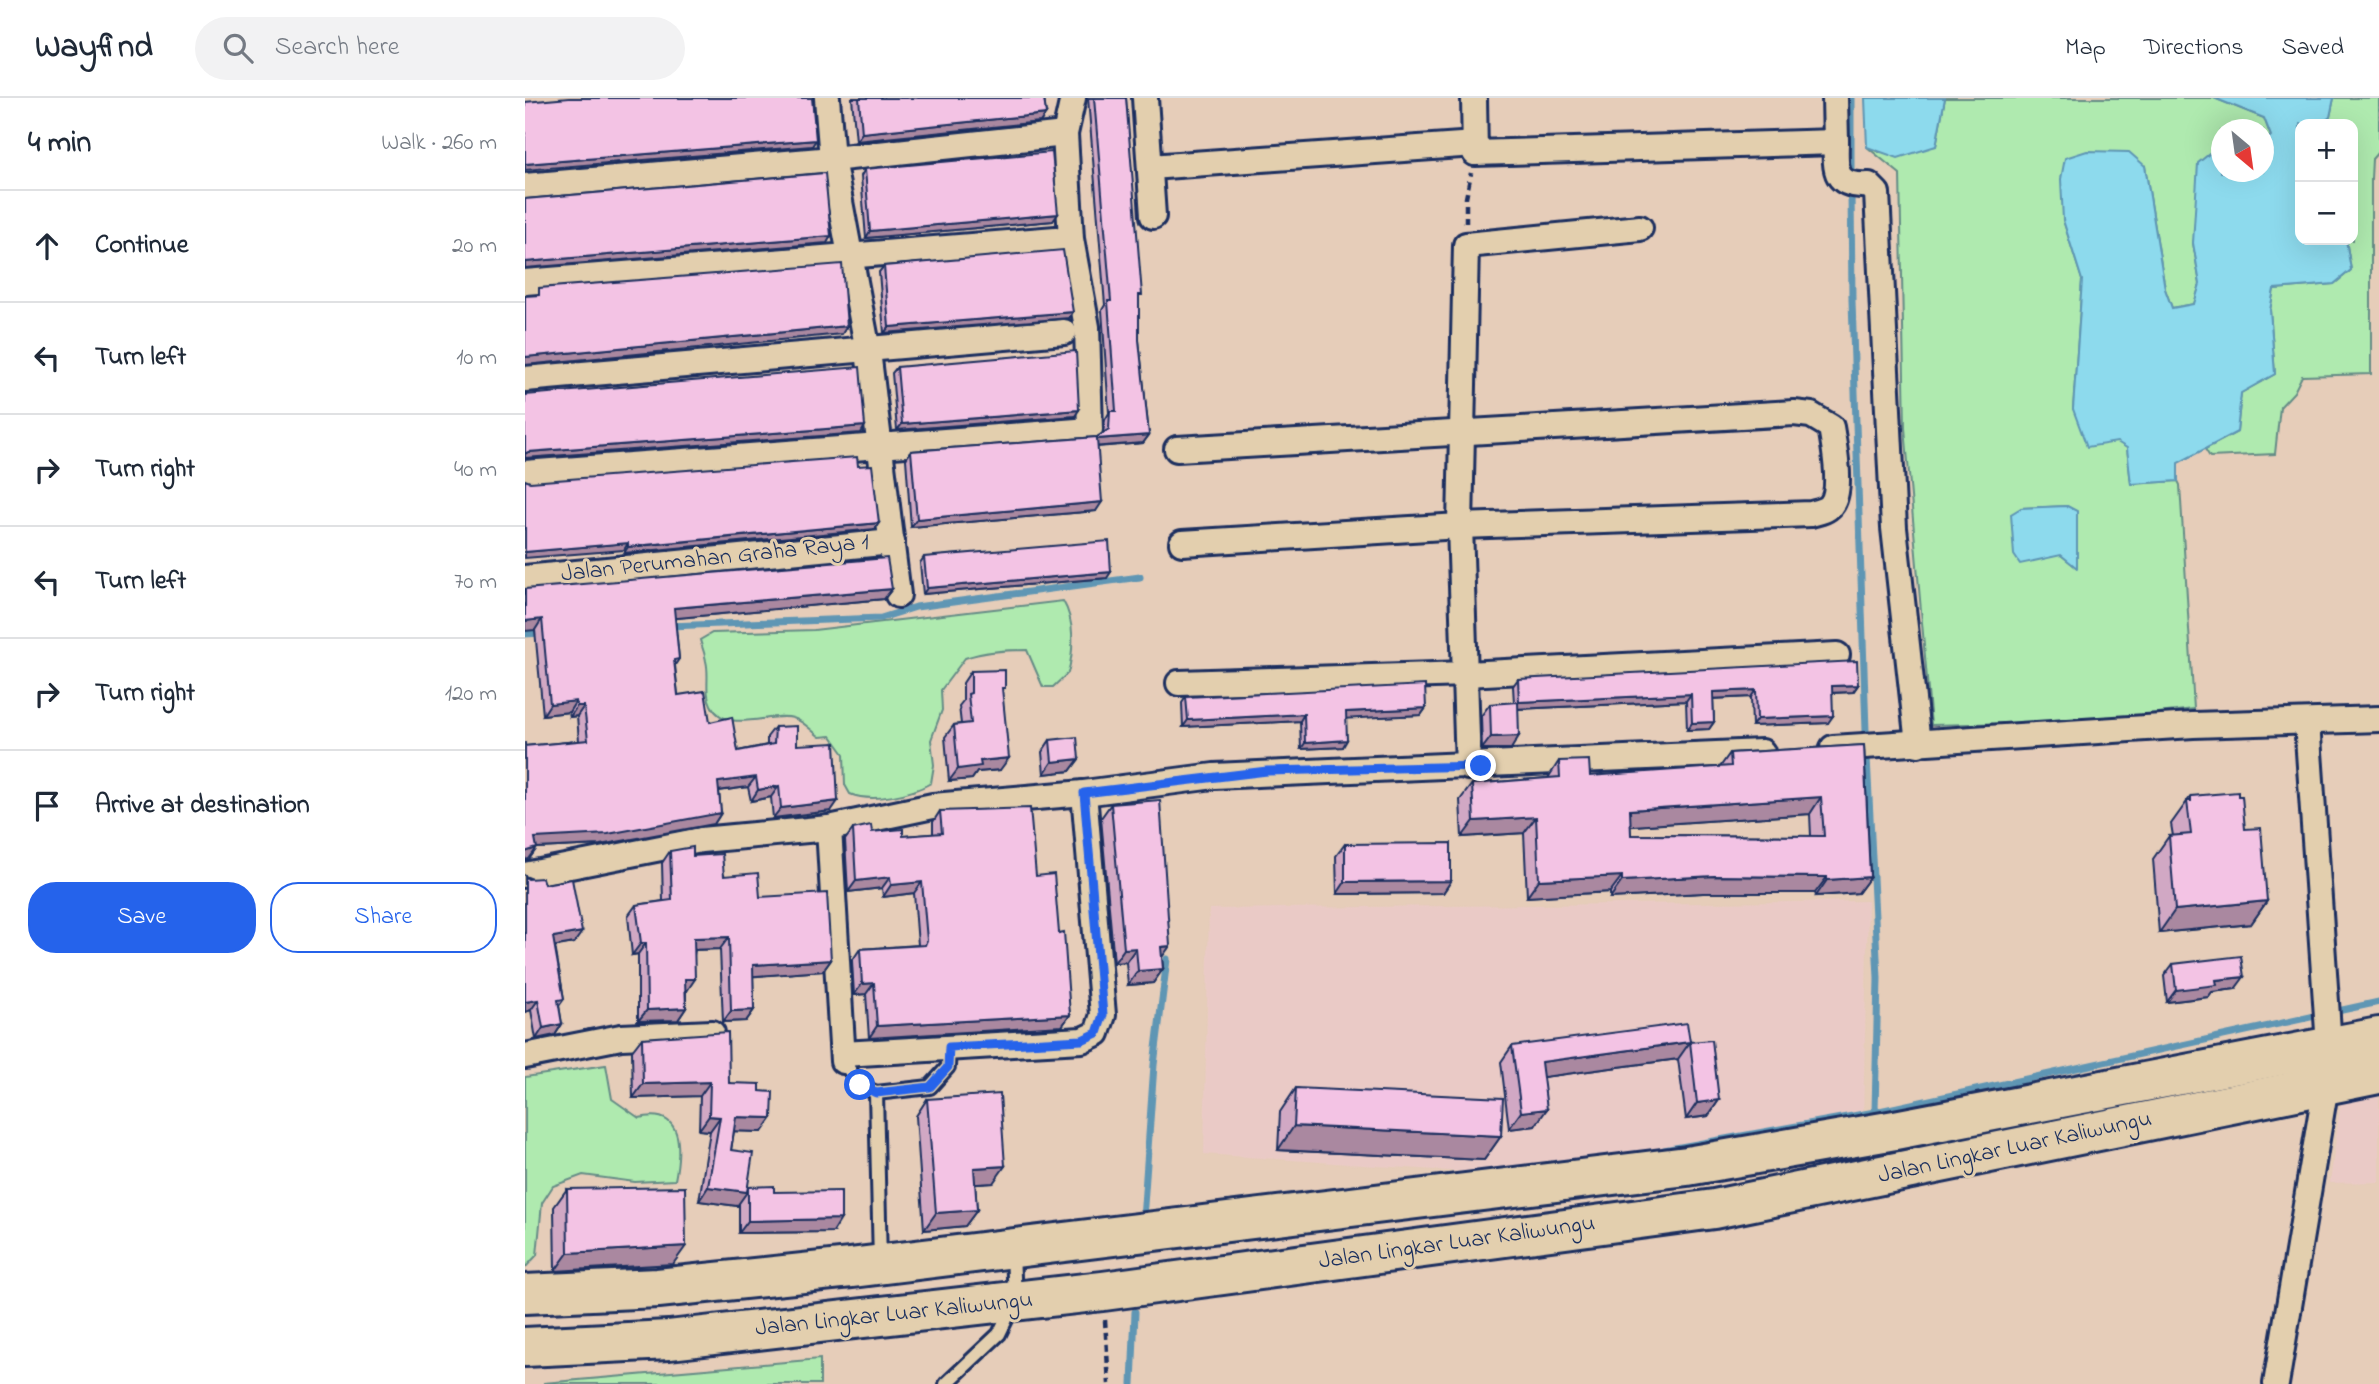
<!DOCTYPE html>
<meta charset="utf-8">
<style>
body{margin:0;font-family:"Indie Flower",sans-serif;background:#f2f2f3;color:#1f2937}
.controls{position:absolute;right:21px;top:21px;display:grid;overflow:hidden;border-radius:14px;box-shadow:0 7px 28px #0002}
.controls button{width:63px;height:63px;display:grid;place-items:center;padding:0;border:0;border-bottom:2px solid #e0e1e3;background:#fff;color:#1f2937;font:35px sans-serif}
.compass{position:absolute;left:1686px;top:21px;width:63px;height:63px;border-radius:50%;background:#fff;box-shadow:0 7px 28px #0002;rotate:151deg}
.stop{position:absolute;width:21px;height:21px;margin:-16px;border:5px solid #2563eb;border-radius:50%;background:#fff}
.stop.end{background:#2563eb;border-color:#fff;box-shadow:0 2px 7px #0008}
.list{margin:0;padding:0;list-style:none}
h2{display:flex;justify-content:space-between;align-items:center;height:91px;margin:0;padding:0 28px;font-size:30px}
h2 small{font-size:23px;font-weight:400;color:#747a83}
.list li{display:grid;grid-template-columns:46px 1fr auto;gap:21px;align-items:center;box-sizing:border-box;height:112px;padding:0 28px;border-top:2px solid #e0e1e3}
.list b{display:block;font-size:26px;white-space:nowrap}
.list em{font-size:23px;font-style:normal;color:#747a83}
.actions{display:flex;gap:14px;padding:21px 28px}
.actions a{flex:1;padding:16px 0;border:2px solid #2563eb;border-radius:28px;text-align:center;font-size:24px;color:#2563eb}
.actions .main{background:#2563eb;color:#fff}
.icon{flex:none;width:38px;height:38px;fill:none;stroke:currentColor;stroke-width:2;stroke-linecap:round;stroke-linejoin:round}
.map{position:relative;flex:none;width:1854px;height:1286px;overflow:hidden}
header{display:flex;align-items:center;gap:42px;box-sizing:border-box;height:98px;padding:0 35px;background:#fff;border-bottom:2px solid #e0e1e3}
header strong{font-size:33px}
nav{display:flex;gap:38px;margin-inline-start:auto;font-size:24px}
.search{width:490px;height:63px;background:#f2f2f3;display:flex;align-items:center;gap:18px;box-sizing:border-box;padding:0 24px;border-radius:38px;color:#747a83;font-size:26px}
main{display:flex}
aside{flex:1;background:#fff}
.map>svg:first-child{display:block}
.built{fill:#eacac6}
.green{fill:#afeaaf;stroke:#658c86;stroke-width:2;fill-rule:evenodd}
.water{fill:#8ddaed;stroke:#5f96b4;stroke-width:2}
.lines{fill:none;stroke-linecap:round;stroke-linejoin:round}
.stream{stroke:#5f96b4;stroke-width:7}
.service-casing{stroke:#1b2f5e;stroke-width:18}
.minor-casing{stroke:#1b2f5e;stroke-width:30}
.trunk-casing{stroke:#1b2f5e;stroke-width:44}
.path{stroke:#1b2f5e;stroke-width:4.5;stroke-dasharray:7 5;stroke-linecap:butt}
.service{stroke:#e3cfae;stroke-width:12}
.minor{stroke:#e3cfae;stroke-width:24}
.trunk{stroke:#e3cfae;stroke-width:38}
.wall{fill:#d1a8c4;stroke:#1b2f5e;stroke-width:2;fill-rule:evenodd}
.shaded-wall{fill:#aa88a0;stroke:#1b2f5e;stroke-width:2}
.building{fill:#f3c3e4;stroke:#1b2f5e;stroke-width:2;fill-rule:evenodd}
.route{stroke:#2563eb;stroke-width:9}
.labels{text-anchor:middle;dominant-baseline:central;stroke-width:6;stroke-linejoin:round;paint-order:stroke}
.street-label{font-size:24px;fill:#1b2f5e;stroke:#e3cfae}
</style>
<header>
<strong>Wayfind</strong>
<div class="search"><svg class="icon" aria-label="search" viewBox="0 0 24 24"><circle cx="10" cy="10" r="6"/><path d="M15 15l6 6"/></svg>Search here</div>
<nav><a>Map</a><a>Directions</a><a>Saved</a></nav>
</header>
<main>
<aside>
<h2>4 min<small>Walk · 260 m</small></h2>
<ul class="list">
<li><svg class="icon" aria-label="ahead" viewBox="0 0 24 24"><path d="M12 20V5M6 11l6-6 6 6"/></svg><div><b>Continue</b></div><em>20 m</em></li>
<li><svg class="icon" aria-label="left" viewBox="0 0 24 24"><path d="M17 20v-9H6M10 6l-5 5 5 5"/></svg><div><b>Turn left</b></div><em>10 m</em></li>
<li><svg class="icon" aria-label="right" viewBox="0 0 24 24"><path d="M7 20v-9h11M14 6l5 5-5 5"/></svg><div><b>Turn right</b></div><em>40 m</em></li>
<li><svg class="icon" aria-label="left" viewBox="0 0 24 24"><path d="M17 20v-9H6M10 6l-5 5 5 5"/></svg><div><b>Turn left</b></div><em>70 m</em></li>
<li><svg class="icon" aria-label="right" viewBox="0 0 24 24"><path d="M7 20v-9h11M14 6l5 5-5 5"/></svg><div><b>Turn right</b></div><em>120 m</em></li>
<li><svg class="icon" aria-label="arrive" viewBox="0 0 24 24"><path d="M6 21V4h12l-3 4 3 4H6"/></svg><div><b>Arrive at destination</b></div></li>
</ul>
<div class="actions"><a class="main">Save</a><a>Share</a></div>
</aside>
<div class="map">
<svg width="1854" height="1286" viewBox="0 0 1854 1286">
<rect width="100%" height="100%" fill="#e6cdb9"/>
<filter id="ink" filterUnits="userSpaceOnUse"><feTurbulence type="fractalNoise" baseFrequency=".0143" numOctaves="2"/><feDisplacementMap in="SourceGraphic" scale="14" xChannelSelector="R" yChannelSelector="G"/><feConvolveMatrix kernelMatrix="1 2 1 2 8 2 1 2 1" color-interpolation-filters="sRGB"/></filter>
<g filter="url(#ink)">
<g class="built">
<path d="M1343,803l-5,218 -325,58 -334,-23 5,-245z"/>
<path d="M1854,995v89l-49,1 11,-82z"/>
</g>
<g class="green">
<path d="M1420,0h269l50,20 7,19 -7,5 -1,-12h-42v21h-7l-21,92 7,41 -6,20 -22,4 -7,-19 -20,-123 -82,54 19,60 -9,129 54,39 4,36 47,-3 2,4 14,224 -108,12 -155,4 -26,-297 -5,-254 -33,-27 12,5 57,-6zM1542,408l9,5v56l-15,-12 -39,-47z"/>
<path d="M1809,0h45v53l-7,8 -1,20v195l-69,2 -8,16 -14,15 -5,47 -65,3 -5,-8 32,-17 4,-39 34,-19 -5,-64 4,-21 60,-5 17,-14 -5,-30h7v-116h-32l9,-7z"/>
<path d="M538,503c12,20 11,49 5,72l-15,14h-10l-16,-37c-22,0 -42,1 -62,8l-24,32 1,20 -11,30 3,25 -3,18c-21,12 -59,20 -81,11l-5,-9 -1,-31 -13,-18 -11,1c-9,-6 -16,-16 -27,-19 -21,-7 -67,18 -82,-13 -7,-13 -1,-30 -5,-44 -1,-7 -4,-14 -6,-21l12,-7 102,-3z"/>
<path d="M81,967l6,34 27,19c45,-11 42,31 36,62l-40,2 -52,-7 -30,11 -11,17 -5,52 -12,13v-191z"/>
<path d="M295,1261v25h-276v-1z"/>
</g>
<g class="water">
<path d="M1340,0h80l-9,48 -38,12 -31,-11z"/>
<path d="M1689,0h120l-4,19 -9,7h-21v116h46l5,30 -17,14 -60,5 -4,21 5,64 -34,19 -4,39 -59,31v18l-47,3 -4,-36 -10,-6 -30,5 -14,-38 9,-129 -19,-60 -2,-41 4,-21 22,-7 42,1 16,14 20,123 7,19 22,-4 6,-20 -7,-41 5,-80 16,-13 7,1v21h42l1,-30 7,-6 -7,-18z"/>
<path d="M1542,408l10,5v57l-16,-13 -41,9 -6,-9 -3,-41 10,-6z"/>
</g>
<g class="lines">
<g class="stream">
<path d="M1326,0v80"/>
<path d="M1326,92l1,110 14,431"/>
<path d="M144,528l212,-8 35,-11 224,-30"/>
<path d="M0,536l17,-1"/>
<path d="M1342,659l11,221 -3,134"/>
<path d="M1139,1052l211,-38 504,-110"/>
<path d="M618,1121l11,-154 13,-106"/>
<path d="M607,1286l3,-72"/>
</g>
<g class="service-casing">
<g id="service">
<path d="M318,963l17,24 16,8 4,169"/>
<path d="M351,995l54,-6 18,-20 1,-20"/>
<path d="M421,1286l53,-50 16,-33 -2,-48"/>
</g>
</g>
<g class="minor-casing">
<g id="minor">
<path d="M302,0l5,61 36,192 30,244"/>
<path d="M620,0l8,118"/>
<path d="M949,0l1,55 361,-11c-1,29 -2,45 33,43l8,8 17,335 24,216"/>
<path d="M1310,0l1,44"/>
<path d="M625,69l325,-23"/>
<path d="M0,88l307,-27 233,-25"/>
<path d="M0,184l531,-43"/>
<path d="M0,281l539,-47"/>
<path d="M652,351l617,-36 17,2 20,12c3,18 12,63 0,78 -5,6 -13,7 -20,9l-351,12 -278,17"/>
<path d="M0,375l565,-43 -3,-103 -16,-88 -6,-105 8,-36"/>
<path d="M0,480l367,-36"/>
<path d="M654,585l287,-9 371,-19"/>
<path d="M1782,624l22,324"/>
<path d="M1308,650l360,-23 186,-6"/>
<path d="M943,669l-8,-241 6,-281 174,-17"/>
<path d="M304,730l14,233"/>
<path d="M0,777l176,-35 128,-12 104,-22 151,-13 130,-17 548,-24"/>
<path d="M318,956l239,-14 15,-7 6,-18 -19,-222"/>
<path d="M0,958l96,-19 91,-4"/>
<path d="M1751,1286l50,-299"/>
</g>
</g>
<g class="trunk-casing">
<g id="trunk">
<path d="M0,1196l133,-6 193,-20 836,-102 208,-36 484,-93"/>
<path d="M0,1249l144,-7 434,-49 611,-82 665,-135"/>
</g>
</g>
<g class="path">
<path d="M941,125v-25l5,-25"/>
<path d="M580,1222l4,64"/>
</g>
<use href="#service" class="service"/>
<use href="#minor" class="minor"/>
<use href="#trunk" class="trunk"/>
</g>
<g class="wall">
<path d="M327,0h192l2,16 -6,8 -184,19z"/>
<path d="M563,0h38l13,202v40l10,95 -6,8 -46,4 -1,64 -185,16 -5,-68 5,-8 186,-14 6,-4 2,-13 4,-7 -7,-103 3,-5z"/>
<path d="M340,71l188,52 -187,17 -5,-62z"/>
<path d="M359,168l185,52 -185,15 -5,-61z"/>
<path d="M372,269l178,49 -178,14 -5,-57z"/>
<path d="M399,459l183,21 -184,16 -3,-31z"/>
<path d="M0,491h367l-8,10 -209,19 4,41 -4,6 3,30 32,27 28,29 29,-6v-8l8,-10 22,18 34,66 -58,7 -2,-21 -20,4 -3,-14 -29,4 2,22 -7,11 -114,21 -63,3 -8,11 -4,-113 54,-5 -2,-25 -7,1 -1,-5 -26,3 -8,-85z"/>
<path d="M446,573l31,21 -2,78 -23,2 -5,7 -23,2 -4,-44 9,-12 7,-1 -2,-18 4,-5v-18z"/>
<path d="M993,581l340,6 -5,7 -21,1 -4,30 -76,3 -1,-29 -38,2 1,23 -5,7 -22,1 -1,-29 -168,8 -7,40h-29l-1,-33 9,-12 24,-1 -1,-17z"/>
<path d="M661,599l240,11 -5,7 -75,3 -3,29 -42,2 -1,-28 -117,6 -1,-24z"/>
<path d="M525,642l29,19 -9,12 -26,3 -2,-22z"/>
<path d="M1339,647l6,132 -12,16 -42,3 -1,-3h-112l-93,5v-6l-83,5 -3,-64 -62,4 -2,-37 12,-16 76,-6 11,-17 31,15 130,-9 10,-14zM1285,716l1,22 -180,-1 -1,-9z"/>
<path d="M1666,698l54,33 22,72 -16,23 -92,9 -6,-74 16,-23h4l-2,-12z"/>
<path d="M586,706l51,153 1,12 -10,14 -25,2 -2,-23 -12,1 -13,-145z"/>
<path d="M415,713l96,65 23,57 11,82 -8,11 -193,12 -3,-44 -12,1 -2,-34 8,-12 58,-4 -4,-52 -31,4 -1,-9 -34,4 -3,-52 8,-11 50,7 30,-2v-12z"/>
<path d="M820,746l106,37 -8,12 -106,1 -1,-38z"/>
<path d="M145,753l23,5 67,41 71,63 -8,11 -70,5 1,34 -8,11 -23,1 -3,-73 -25,1 -8,41h-1v17l-8,12 -40,1v-67l-6,1 -4,-39 8,-11 27,-4 -1,-38z"/>
<path d="M0,778l19,8 30,59 -19,3 9,53 -5,7 3,18 -7,11 -19,4 -5,-29 -6,2z"/>
<path d="M1648,866l62,25 -23,3 -4,5 -41,5 -3,-26z"/>
<path d="M117,940l87,45 31,8 2,41 -28,-1 -3,19 17,37 26,5 59,40 -94,1v-29l-2,2 -38,-5 11,-70 -11,-1 1,-34 -67,2 -1,-47z"/>
<path d="M1165,944l29,58 -11,16 -22,3 -8,-60 -135,18 -8,49 -26,3 -8,-67 11,-16z"/>
<path d="M771,990l205,48 -17,24 -206,-10 2,-38z"/>
<path d="M402,1001l66,84 -18,1 2,26 -12,16 -41,4 -8,-114z"/>
<path d="M42,1091l106,75 -118,7 -1,-64z"/>
</g>
<g class="shaded-wall">
<path d="M521,16l-6,8 -184,19 6,-8z"/>
<path d="M291,42l-4,6 -287,24v-6z"/>
<path d="M533,116l-5,7 -187,17 4,-7z"/>
<path d="M306,138l-4,7 -302,25v-6z"/>
<path d="M548,214l-4,6 -185,15 5,-6z"/>
<path d="M322,228l-5,8 -317,31v-8z"/>
<path d="M554,312l-4,6 -178,14 5,-6z"/>
<path d="M340,328l-4,7 -336,25v-4l3,-2z"/>
<path d="M624,337l-6,8 -52,4 6,-8z"/>
<path d="M577,404l-6,9 -185,16 6,-8z"/>
<path d="M354,425l-4,6 -251,24 4,-6z"/>
<path d="M103,445l-4,7 -99,8v-6z"/>
<path d="M586,474l-4,6 -184,16 4,-6z"/>
<path d="M367,491l-8,10 -217,20 7,-11z"/>
<path d="M17,521l-7,11 -10,1v-10z"/>
<path d="M1333,587l-5,7 -26,1 5,-7z"/>
<path d="M1231,592l-5,7 -43,2 5,-7z"/>
<path d="M1166,596l-5,7 -172,8 5,-7z"/>
<path d="M51,603l-7,11 -26,3 7,-11z"/>
<path d="M52,608h7l-7,10 -7,1z"/>
<path d="M901,610l-5,7 -80,4 5,-7z"/>
<path d="M779,616l-4,7 -117,6 5,-7z"/>
<path d="M1308,618l-5,7 -76,3 5,-7z"/>
<path d="M1189,624l-5,7 -22,1 5,-7z"/>
<path d="M994,638l-8,13h-29l9,-12z"/>
<path d="M822,642l-4,7 -42,2 4,-6z"/>
<path d="M484,660l-9,12 -23,2 -5,7 -23,2 9,-12 22,-8z"/>
<path d="M554,661l-9,12 -26,3 8,-12z"/>
<path d="M231,679l-8,10 -38,5 8,-10z"/>
<path d="M254,688l-8,11 -20,4 7,-11z"/>
<path d="M1296,699l-11,17 -192,13 12,-17z"/>
<path d="M313,703l-7,10 -58,7 8,-10z"/>
<path d="M196,715l-7,11 -114,21 -63,3 -8,11 -4,1v-8l10,-14z"/>
<path d="M1011,719l-12,16 -62,4 12,-16z"/>
<path d="M1097,778l-12,16 -83,5 12,-17z"/>
<path d="M1189,778l113,1 -12,16h-112l-93,5 12,-17z"/>
<path d="M365,779l-8,11 -34,4 8,-11z"/>
<path d="M1345,779l-12,16 -42,3 11,-16z"/>
<path d="M926,783l-8,12 -106,1 8,-12z"/>
<path d="M397,784l-8,11 -31,4 8,-12z"/>
<path d="M1742,803l-16,23 -92,9 16,-23z"/>
<path d="M57,834l-8,11 -28,5 7,-11z"/>
<path d="M204,839l-9,12 -34,1 8,-12z"/>
<path d="M116,845h5l-8,11 -6,1z"/>
<path d="M645,848l-10,14 1,-13z"/>
<path d="M611,850l-10,14 -12,1 10,-14z"/>
<path d="M306,862l-8,11 -79,6 9,-12z"/>
<path d="M638,871l-10,14 -25,2 10,-14z"/>
<path d="M1719,879l-9,12 -23,3 -4,5 -41,5 9,-12 40,-10z"/>
<path d="M160,881h10l-8,12h-10z"/>
<path d="M349,885l-8,11 -12,1 8,-11z"/>
<path d="M13,902l-7,10 -6,2v-10z"/>
<path d="M161,910l-8,12 -40,1 9,-11z"/>
<path d="M229,912l-8,11 -23,1 8,-11z"/>
<path d="M545,917l-8,11 -193,12 8,-12z"/>
<path d="M37,926l-7,11 -19,4 7,-11z"/>
<path d="M1165,944l-12,17 -149,20 12,-17z"/>
<path d="M185,984l-10,14 -67,2 10,-14z"/>
<path d="M1194,1002l-11,16 -22,3 11,-16z"/>
<path d="M1022,1011l-12,17 -26,3 12,-17z"/>
<path d="M184,1018l11,1 -10,14 -11,-1z"/>
<path d="M211,1019l36,1 -10,14 -36,-1z"/>
<path d="M769,1028l207,10 -17,24 -206,-10z"/>
<path d="M480,1068l-12,17 -31,2 12,-17z"/>
<path d="M183,1089l39,5 -10,14 -38,-5z"/>
<path d="M452,1112l-12,16 -41,4 12,-17z"/>
<path d="M316,1121l-8,13 -94,1 9,-12z"/>
<path d="M161,1148l-13,18 -118,7 13,-18z"/>
</g>
<g class="building">
<path d="M44,0h243l4,42 -291,24v-62z"/>
<path d="M334,0h185l2,16 -184,19z"/>
<path d="M569,0h32l16,197h-3v45l10,95 -52,4 5,63 -185,17 -6,-68 186,-14 12,-8 1,-18h6l-8,-110h3z"/>
<path d="M527,54l6,62 -188,17 -5,-62z"/>
<path d="M300,75l6,63 -306,26v-63z"/>
<path d="M538,152l10,62 -184,15 -5,-61z"/>
<path d="M317,166l5,62 -322,31v-61l14,-1v-7z"/>
<path d="M551,253l3,59 -177,14 -5,-57z"/>
<path d="M335,269l5,59 -337,26 -3,2v-59z"/>
<path d="M332,359l1,9 14,-1 7,58 -234,22 -17,2v-4l-103,9v-72l5,2z"/>
<path d="M584,443l2,31 -184,16 -3,-31z"/>
<path d="M362,460l5,31 -218,19 5,51 -5,1 4,35 27,-4 5,31 22,-5 6,34 36,-7 1,-17 22,-1v19l38,-2 3,58 -57,7 -2,-22 -21,4 -2,-13 -38,5 3,31 -113,21 -73,4 2,10 -12,4v-110v4l63,-6 -4,-34h-7l-1,-5 -26,3 -8,-85 -17,2v-32z"/>
<path d="M1332,563l1,24 -26,1 1,30 -76,3 -1,-29 -43,2 1,30 -22,1 -1,-29 -172,8 -1,-23z"/>
<path d="M480,572v18h-3l7,70 -29,3 1,5 -23,3 -4,-44 17,-2 -3,-29 3,-1v-22z"/>
<path d="M900,587l1,23 -80,4 1,28 -42,3 -1,-29 -116,6 -2,-23z"/>
<path d="M993,604l1,34 -28,1 -1,-33z"/>
<path d="M552,639l2,22 -27,3 -2,-22z"/>
<path d="M1339,647l6,132 -43,3v-3l-113,-1 -92,5v-5l-83,4 -3,-63 -62,4 -2,-37 88,-7 -1,-16 30,-1 1,16 141,-10 -1,-13zM1296,699l3,39 -193,-1 -1,-25z"/>
<path d="M1713,694v4h4l3,33 16,-1 6,73 -92,9 -6,-74 22,-2 -4,-33h4v-5z"/>
<path d="M635,702l10,146 -9,1 2,22 -25,2 -2,-23 -12,1 -13,-145z"/>
<path d="M505,710l6,68 18,-2 5,59 5,-1 6,83 -193,11 -3,-43 -12,1 -2,-35 65,-4 2,-5 -5,-58 -31,3 -1,-8 -34,4 -3,-52 18,-4 1,7 31,-3v7l39,-3 -2,-22z"/>
<path d="M926,745v38l-106,1v-38z"/>
<path d="M168,749v9l29,-2 2,22 34,-3 2,24 67,-4 4,67 -78,5 1,45 -23,1 -2,-74 -35,1 1,41h-10l1,29 -39,2 -1,-67h-5l-5,-38 36,-5 -2,-49z"/>
<path d="M0,778l3,3 14,-1 2,6 28,-5 10,53 -29,5 11,62 -6,1 4,24 -19,4 -5,-28 -13,2z"/>
<path d="M1716,858l3,21 -28,3 1,5 -41,5 -3,-26z"/>
<path d="M1162,925l3,19 22,-2 7,60 -22,3 -7,-61 -149,20 6,47 -26,3 -9,-66z"/>
<path d="M203,934l1,51 31,1v7l13,1 -1,26 -36,-1 -5,33 22,3 -6,39 -39,-5 12,-70 -11,-1 1,-34 -67,2 -1,-46z"/>
<path d="M771,990l207,10 -2,38 -207,-10z"/>
<path d="M475,996l5,72 -31,2 3,42 -41,3 -9,-114z"/>
<path d="M249,1088v6l67,-1v28l-93,2v-34z"/>
<path d="M160,1089l1,59 -118,7 -1,-64z"/>
</g>
</g>
<g class="lines" filter="url(#ink)">
<path class="route" d="M335,987l16,8 54,-6 18,-20 1,-20 133,-7 15,-7 6,-18 -19,-222 183,-22 214,-5"/>
</g>
<g class="labels">
<g class="street-label">
<text transform="translate(190 461) rotate(-6)">Jalan Perumahan Graha Raya 1</text>
<text transform="translate(1490 1050) rotate(-12)">Jalan Lingkar Luar Kaliwungu</text>
<text transform="translate(932 1145) rotate(-8)">Jalan Lingkar Luar Kaliwungu</text>
<text transform="translate(369 1217) rotate(-6)">Jalan Lingkar Luar Kaliwungu</text>
</g>
</g>
</svg>
<div class="controls">
<button>+</button>
<button>−</button>
</div>
<svg class="compass" viewBox="-18 -18 36 36"><path d="M0-13l5 13h-10z" fill="#e53935"/><path d="M0 13l5-13h-10z" fill="#747a83"/></svg>
<div class="stop" style="left:335px;top:987px"></div>
<div class="stop end" style="left:956px;top:668px"></div>
</div>
</main>
